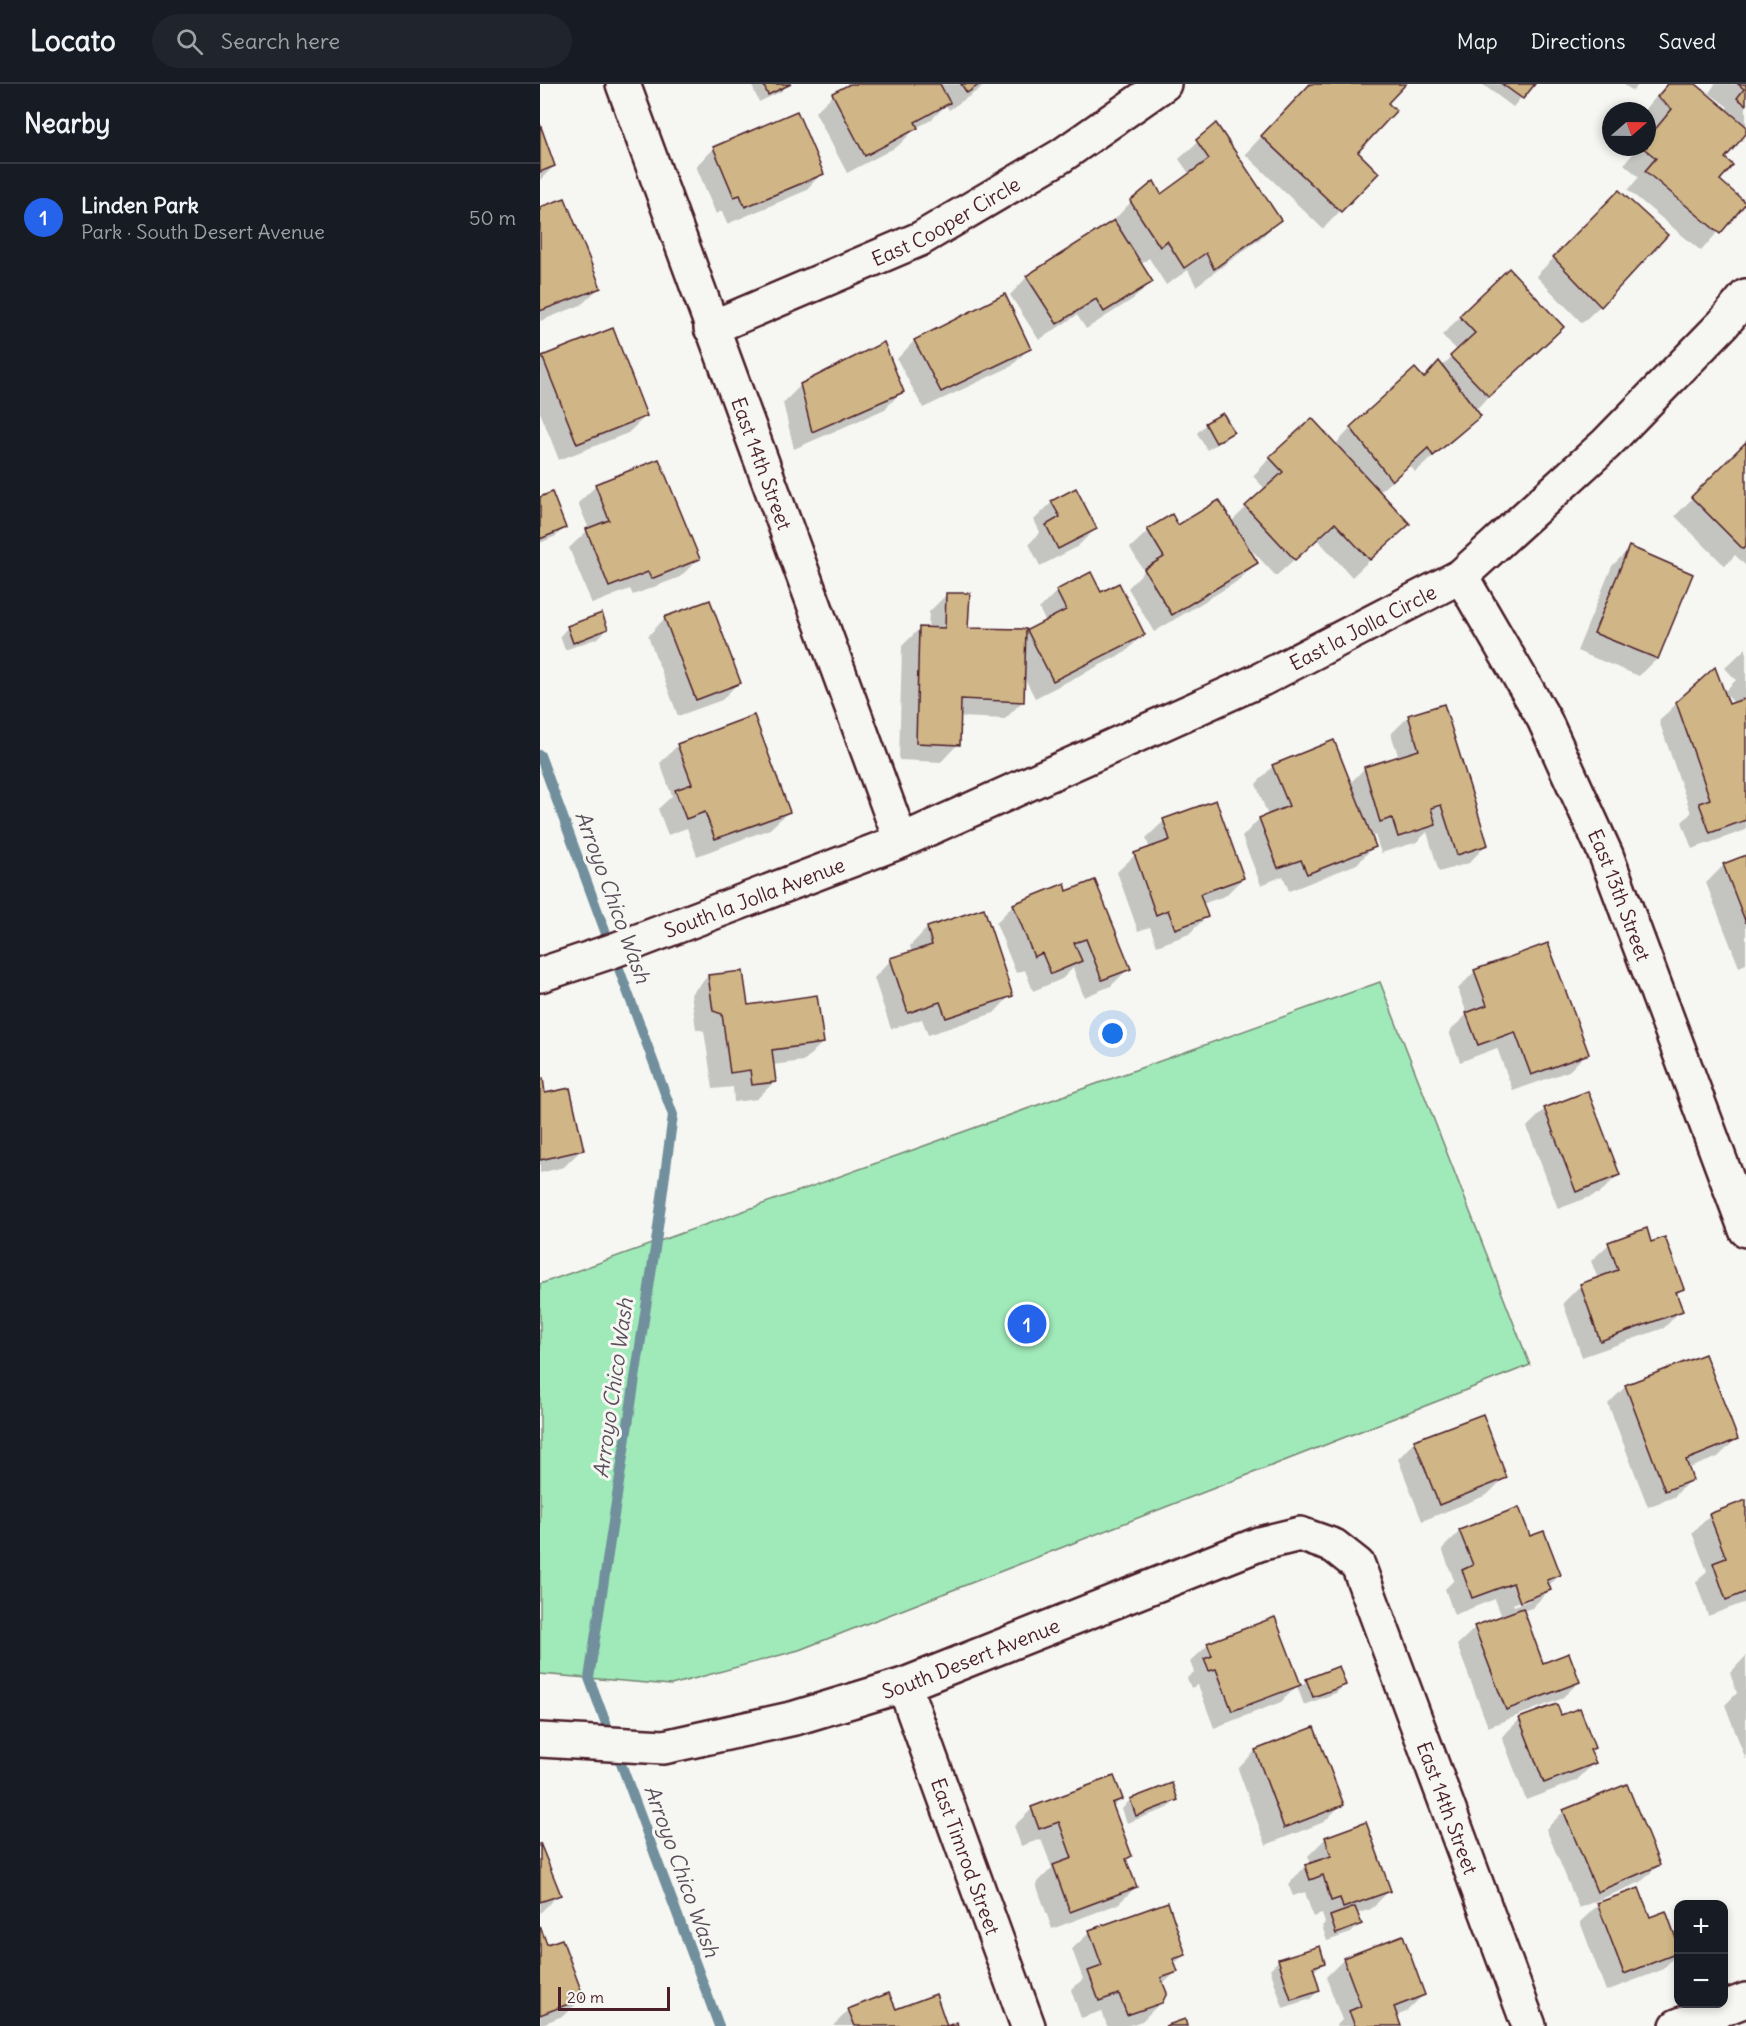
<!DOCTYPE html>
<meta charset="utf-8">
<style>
body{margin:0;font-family:Delius,sans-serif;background:#20242c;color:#f1f3f6}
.controls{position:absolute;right:18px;bottom:18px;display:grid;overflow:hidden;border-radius:12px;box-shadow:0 3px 9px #0003}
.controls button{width:54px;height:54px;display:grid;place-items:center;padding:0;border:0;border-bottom:2px solid #363941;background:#171b24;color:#f1f3f6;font:30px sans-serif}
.compass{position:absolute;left:1062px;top:18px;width:54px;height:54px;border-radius:50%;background:#171b24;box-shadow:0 3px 9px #0003;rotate:70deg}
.scale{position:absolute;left:18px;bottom:15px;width:112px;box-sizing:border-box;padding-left:6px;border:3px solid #4a1f2b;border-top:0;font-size:16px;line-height:21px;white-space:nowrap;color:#4a1f2b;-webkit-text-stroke:4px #f6f6f2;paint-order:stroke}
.you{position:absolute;left:573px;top:950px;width:21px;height:21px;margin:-15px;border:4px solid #fff;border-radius:50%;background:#1a73e8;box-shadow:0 0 0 9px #1a73e833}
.badge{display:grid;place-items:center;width:39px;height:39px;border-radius:50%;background:#2563eb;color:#fff;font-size:20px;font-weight:700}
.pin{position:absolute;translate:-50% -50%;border:3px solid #fff;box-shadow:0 2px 6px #0006}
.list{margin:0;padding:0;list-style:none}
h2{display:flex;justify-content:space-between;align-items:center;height:78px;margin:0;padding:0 24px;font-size:26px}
h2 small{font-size:20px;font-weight:400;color:#9ea1a6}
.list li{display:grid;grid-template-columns:39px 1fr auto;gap:18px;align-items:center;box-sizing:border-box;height:108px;padding:0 24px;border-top:2px solid #363941}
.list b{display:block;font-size:22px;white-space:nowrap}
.list p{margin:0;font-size:20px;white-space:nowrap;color:#9ea1a6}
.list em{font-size:20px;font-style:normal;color:#9ea1a6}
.icon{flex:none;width:33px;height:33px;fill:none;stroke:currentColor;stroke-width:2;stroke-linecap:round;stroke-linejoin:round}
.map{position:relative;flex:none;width:1206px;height:1942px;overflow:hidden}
header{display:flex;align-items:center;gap:36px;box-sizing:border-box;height:84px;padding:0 30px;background:#171b24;border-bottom:2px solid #363941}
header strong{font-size:28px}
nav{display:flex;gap:33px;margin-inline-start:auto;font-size:21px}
.search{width:420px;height:54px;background:#20242c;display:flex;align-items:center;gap:15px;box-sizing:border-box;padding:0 21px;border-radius:33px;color:#9ea1a6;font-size:22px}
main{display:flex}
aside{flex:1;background:#171b24}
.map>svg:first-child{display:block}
.green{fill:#a0eab9;stroke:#758472;stroke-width:1.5}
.shadow{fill:#0003;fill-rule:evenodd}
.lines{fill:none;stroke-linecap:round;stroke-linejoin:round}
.stream{stroke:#718f9c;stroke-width:10}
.building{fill:#d0b686;stroke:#4a1f2b;stroke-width:1.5}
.minor-casing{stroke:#4a1f2b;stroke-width:38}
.minor{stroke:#f6f6f2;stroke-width:33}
.labels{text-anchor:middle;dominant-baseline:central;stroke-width:6;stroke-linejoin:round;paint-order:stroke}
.street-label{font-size:20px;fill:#4a1f2b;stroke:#f6f6f2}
.water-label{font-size:21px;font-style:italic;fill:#5a4e5a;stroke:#f6f6f2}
</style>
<header>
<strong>Locato</strong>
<div class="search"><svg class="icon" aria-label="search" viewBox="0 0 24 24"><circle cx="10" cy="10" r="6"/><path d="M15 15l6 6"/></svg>Search here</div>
<nav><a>Map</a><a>Directions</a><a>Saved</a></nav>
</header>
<main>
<aside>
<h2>Nearby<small></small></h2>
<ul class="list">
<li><span class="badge">1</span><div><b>Linden Park</b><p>Park · South Desert Avenue</p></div><em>50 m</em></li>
</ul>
</aside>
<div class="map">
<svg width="1206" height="1942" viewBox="0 0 1206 1942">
<rect width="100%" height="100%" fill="#f6f6f2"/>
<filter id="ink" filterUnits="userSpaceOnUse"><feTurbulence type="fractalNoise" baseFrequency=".0167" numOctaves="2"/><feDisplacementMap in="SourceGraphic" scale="12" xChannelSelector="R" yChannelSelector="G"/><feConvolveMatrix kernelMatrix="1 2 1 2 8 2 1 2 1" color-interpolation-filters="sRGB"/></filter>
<g filter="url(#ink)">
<path class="green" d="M840,898l150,383 -731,285 -128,35 -131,-11v-390z"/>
<g class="shadow">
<path d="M211,0h38l-9,8 -21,10z"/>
<path d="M313,0h134l-38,26 -3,-5 -15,15 -15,8 -18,18 -51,27 -32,-61 18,-17z"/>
<path d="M771,0h93l-18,19 -30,49 -16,59 -17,18 -78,-75z"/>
<path d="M942,0h51l-20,23z"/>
<path d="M1083,0h16l-6,7z"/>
<path d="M1127,0h26l32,27 3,-4 -19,-14 6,-9h31v49l-23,26 -5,21 26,22 -43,49 -73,-61 11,-13 -15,-13 15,-17h8v-9l8,-10 -8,-7v-10h-3z"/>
<path d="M676,41l63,95 -18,18 -65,48 -8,-16 -22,15 -17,-27 -9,7 11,17 -18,17 -47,30 -9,-14 -38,25 -29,-45 17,-18 88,-56 -1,-1 17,-18 30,-6 29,-21 -11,-16z"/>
<path d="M0,44l14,38 -14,14z"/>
<path d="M174,64l108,25 -17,18 -78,33 -5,-13 -6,3 -20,-48z"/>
<path d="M1079,108l-19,114 -18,17 -46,-47z"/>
<path d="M0,124l59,80 -18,17 -41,16z"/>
<path d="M464,212l25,52 -17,18 -89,42 -26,-49 17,-18z"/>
<path d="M920,233l84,28 -69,65 4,5 -17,18 -47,39 -5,-7 -31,27 11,49 -38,36 -35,-38 -41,37 -30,-32 10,19 -18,18 -84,51 -26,-44 16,-17 -14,-23 18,-17 83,-9 34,-33 -12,-13 17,-18 65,-13 16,-17 90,-61 17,-16 -16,-16z"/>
<path d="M3,273l103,59 -18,17 -69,27 -19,-48v-52z"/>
<path d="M261,301l101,6 -17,18 -91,40 -11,-46z"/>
<path d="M666,340l26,8 -9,8 -16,10 -10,-17z"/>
<path d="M1206,360v122l-11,-11 -10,11 -50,-50z"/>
<path d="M56,402l102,73 -18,18 -47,18 -3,-6 -38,15 -23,-56 20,-19 -11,-26z"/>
<path d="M0,415l24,29 -8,8 -16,7z"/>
<path d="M512,418l43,27 -18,18 -37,19 -11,-22 11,-12 -6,-12z"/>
<path d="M1090,464l62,26 -35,85 -18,17 -62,-25 35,-85z"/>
<path d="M517,507l44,3 42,40 -17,18 -91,46 -12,-23v26l-18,18 -46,-2 -1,27 -17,18 -42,-2 3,-114 18,-18 8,1 1,-17 17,-17 21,35 58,4 21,-12 -7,-13z"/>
<path d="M125,534l74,64 -17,18 -44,16 -30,-80z"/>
<path d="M28,543l39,2 -9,9 -33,12 -5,-14z"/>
<path d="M1206,564v48l-7,5 7,-2v131l-54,19 -10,-27 9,-9 -32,-92 18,-18 51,3 7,-2 -11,-12 12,-12 -11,-12z"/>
<path d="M869,632l77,129 -17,18 -30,9 -12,-40 -10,10 -36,11 -6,-18 -4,2 3,9 -17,18 -68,27 -6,-15 -22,9 -19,-48 17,-18 9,-3 -12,-32 17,-18 77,17 15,-15 34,-10 -8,-24z"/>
<path d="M138,661l110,67 -18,17 -73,27 -10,-28 -19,7 -10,-26 14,-13 -12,-33z"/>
<path d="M624,737l79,57 -18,18 -23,8 4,13 -17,17 -32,12 -7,-19 -12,4 -21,-59 18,-17 15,-6 -4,-11z"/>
<path d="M1206,773v107l-7,3 -33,-84 18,-18z"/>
<path d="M524,801l2,8 63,75 -18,18 -27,11 -11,-29 -11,11 -29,12 -8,-21 -9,3 -20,-50 17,-18z"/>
<path d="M387,844l84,67 -17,18 -66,22 -6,-16 -31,10 -17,-51 17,-18 21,-7 -2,-7z"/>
<path d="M935,887l112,82 -18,18 -56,20 -16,-43 -37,14 -11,-30 18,-18 -9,-25z"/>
<path d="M168,892l39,30 75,37 -18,18 -32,4 3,16 -18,18 -23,3 -1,-15 -20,2 -9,-58 -8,-2 -5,-35z"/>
<path d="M0,996l4,14 38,55 -18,18 -24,6z"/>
<path d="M1005,1025l73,66 -18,18 -42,16 -31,-82z"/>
<path d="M1110,1159l32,46 -6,6 5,15 -17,18 -82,29 -19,-54 18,-18 17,-6 -7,-18 18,-17z"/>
<path d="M1086,1302l110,53 -18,18 -31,12 4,10 -17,18 -26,10 -40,-103z"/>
<path d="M875,1357l90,36 -18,18 -65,26 -24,-62z"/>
<path d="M1206,1420v98l-38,14 -12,-34 11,-11 -15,-38 18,-18z"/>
<path d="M920,1447l69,7 31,37 -12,11 1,4 -17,18 -10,3 20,54 37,17 -18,17 -73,28 -31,-82 18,-17 27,-11 -7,-18 -41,16 -9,-26 9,-9 -12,-31zM990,1513v3l-16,6 -1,-2z"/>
<path d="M734,1535l26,68 7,-7 38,4 -9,9 -32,12 -7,-19 -16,16 -67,26 -16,-43 -7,3 -4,-10 7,-6 -4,-10 18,-17z"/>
<path d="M1206,1572v104l-21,-55 12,-12 -7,-20z"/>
<path d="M1020,1633l34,31 -5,4 5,11 -18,18 -50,19 -24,-63 18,-18z"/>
<path d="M773,1645l29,75 -18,18 -58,23 -28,-76 17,-18z"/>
<path d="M581,1715l-9,9 18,48 -4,5 10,26 -18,17 -66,25 -16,-45 16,-16 -11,-29 -20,7 -7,-20 18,-17z"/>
<path d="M636,1715l-8,9 -41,15 -5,-14 8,-9z"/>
<path d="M1024,1727l95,54 -18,17 -62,26 -33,-79z"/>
<path d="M786,1754l63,53 -18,18 -15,5 4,10 -9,9 -24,8 -5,-15 3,-3 -3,-9 -9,3 -8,-25 -12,4 -5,-12 18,-18 5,-2 -3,-8z"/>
<path d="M0,1761l19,49 -19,19z"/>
<path d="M1058,1821l51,14 16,-6 13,40 -16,17 -56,21 -26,-69z"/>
<path d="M0,1846l6,16 36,52 -17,17 -25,10z"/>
<path d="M550,1848l95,22 -12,11 3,7 -14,13 -1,17 -19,19 -15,5h-20l-5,-15 -21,7 -10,-28 12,-11 -11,-30z"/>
<path d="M804,1875l79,36 -17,17 -10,4 4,10h-64l6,-6 -16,-43z"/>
<path d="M739,1876l45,2 -11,10 6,18 -9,9 -27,9 -13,-39z"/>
<path d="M309,1926l46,1 51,15h-113z"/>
</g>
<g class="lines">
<path class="stream" d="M0,671l133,360 -17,127 -67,436 130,348"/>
</g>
<g class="building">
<path d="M223,0h28l-23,11z"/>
<path d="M310,0h90l10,19 -35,19 3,6 -53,28 -33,-63z"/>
<path d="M421,0h19l-13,9z"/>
<path d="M770,0h96l-18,19 8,8 -38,41 21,21 -38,39 -80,-76z"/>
<path d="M962,0h33l-12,15z"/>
<path d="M1128,0h28l50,42v8l-21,24 8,7 -13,15 26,23 -26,31 -75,-63 11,-13 -14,-11h5v-8l25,-30 -15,-12z"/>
<path d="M1198,0h8v21l-9,-7 7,-9z"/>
<path d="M257,27l27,63 -79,33 -5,-12 -6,2 -21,-50z"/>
<path d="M676,39l65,97 -67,49 -8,-16 -22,15 -17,-27 -7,6 -30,-46 24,-20 7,13 48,-35 -13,-19z"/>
<path d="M0,40l15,42 -15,6z"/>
<path d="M1079,106l49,45 -67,72 -48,-50z"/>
<path d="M25,114l36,90 -61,23v-104z"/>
<path d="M574,136l39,62 -49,30 -8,-13 -39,25 -31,-48z"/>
<path d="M969,184l55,59 -75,70 -39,-41 25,-23 -16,-17z"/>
<path d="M465,210l26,55 -90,43 -27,-52z"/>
<path d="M73,244l34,88 -70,28 -35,-88z"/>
<path d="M344,258l20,50 -92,40 -12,-48z"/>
<path d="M899,277l42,55 -48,40 -5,-8 -36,33 -42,-54 65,-59 9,10z"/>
<path d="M683,329l11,19 -18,11 -11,-20z"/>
<path d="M772,334l98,106 -40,36 -35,-37 -40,37 -50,-54 38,-34 -14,-15z"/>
<path d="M1206,358v105l-3,2 -52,-52z"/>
<path d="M119,375l41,100 -49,20 -3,-7 -39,15 -23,-58 23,-9 -14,-36z"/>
<path d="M536,404l21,41 -39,20 -12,-24 14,-8 -9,-16z"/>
<path d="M12,408l14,36 -26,11v-42z"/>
<path d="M679,416l39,63 -86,52 -28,-46 20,-12 -17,-28 25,-15 6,11z"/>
<path d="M1089,462l64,28 -35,85 -64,-26z"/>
<path d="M551,488l10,20 18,-9 26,52 -92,46 -26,-51 39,-20 -10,-20z"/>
<path d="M406,509h24l-2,35 58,1 -2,73 -63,-3 -1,46 -44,-2 3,-116 26,1z"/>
<path d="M170,516l31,83 -45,17 -32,-83z"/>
<path d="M62,529l6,16 -35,14 -6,-17z"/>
<path d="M1175,583l14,37 17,-6v122l-36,13 -11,-30 11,-4 -34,-97z"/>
<path d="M904,620l44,141 -31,10 -16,-50 -10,3 5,17 -38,12 -6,-19 -12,4 -16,-55 55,-17 -11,-35z"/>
<path d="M214,631l36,97 -75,27 -10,-27 -19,7 -11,-29 17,-6 -15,-40z"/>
<path d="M794,656l42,107 -69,27 -6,-14 -23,8 -19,-50 30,-12 -17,-41z"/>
<path d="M676,716l28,78 -44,16 8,23 -33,12 -7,-19 -12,5 -22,-62 36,-13 -7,-21z"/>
<path d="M1206,771v68l-23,-59z"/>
<path d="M555,796l36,89 -29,11 -16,-41 -12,4 8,18 -31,13 -9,-21 -8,4 -21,-53 52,-21 2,8z"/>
<path d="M444,824l29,88 -67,22 -6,-16 -32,11 -18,-55 42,-13 -5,-18z"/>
<path d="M1008,859l41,111 -58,21 -16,-43 -37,13 -12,-32 21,-8 -13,-35z"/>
<path d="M203,887l5,34 69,-10 7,48 -52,7 4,32 -24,3 -2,-15 -20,3 -8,-59 -9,-3 -5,-36z"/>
<path d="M3,994l2,15 25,-5 14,62 -44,10v-81z"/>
<path d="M1048,1007l32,84 -44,17 -32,-84z"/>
<path d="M1107,1144l4,14 14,-5 19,52 -8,3 7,19 -83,30 -20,-57 38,-14 -10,-28z"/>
<path d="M1165,1270l33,85 -52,21 7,20 -28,11 -40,-106z"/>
<path d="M943,1330l24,64 -68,27 -25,-65z"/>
<path d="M1206,1416v92l-20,8 -13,-37 13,-5 -17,-44z"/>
<path d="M979,1423l11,29 14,-5 17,44 -14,5 4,10 -31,12 -7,-19 -41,15 -10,-28 11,-5 -14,-35z"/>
<path d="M983,1524l20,55 26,-10 11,29 -74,28 -32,-84z"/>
<path d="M735,1533l26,68 -69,26 -16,-42 -7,2 -5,-12 8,-3 -5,-13z"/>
<path d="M799,1582l7,19 -33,12 -7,-18z"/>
<path d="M1017,1620l4,11 19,-7 15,40 -5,2 6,13 -52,20 -25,-65z"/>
<path d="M774,1643l30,78 -60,23 -29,-78z"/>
<path d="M574,1692l9,23 -11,4 20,53 -6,3 11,28 -67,25 -17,-47 19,-7 -13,-36 -20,7 -8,-22z"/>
<path d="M632,1699l6,17 -42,16 -6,-17z"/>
<path d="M1087,1700l33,81 -63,27 -34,-82z"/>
<path d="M826,1738l25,69 -48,17 -3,-10 -9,3 -8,-26 -13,5 -5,-15 26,-9 -6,-19z"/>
<path d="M0,1759l21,52 -21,7z"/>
<path d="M1099,1804l11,29 16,-6 12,33v9l-54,21 -27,-71z"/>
<path d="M628,1818l18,53 -13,4 5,13 -17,6 6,15 -5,10 -35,12 -8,-21 -20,7 -11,-30 14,-5 -13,-36z"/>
<path d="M815,1823l7,17 -26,10 -6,-18z"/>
<path d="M0,1842l7,18 15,-5 22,59 -44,17z"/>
<path d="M863,1851l22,60 -31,12 7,19h-46l-6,-15 12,-5 -18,-48z"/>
<path d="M780,1862l5,17 -12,4 7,24 -29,9 -13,-41z"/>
<path d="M349,1909l7,16 40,-15 11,32 10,-4 1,4h-103l-7,-17z"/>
<path d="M645,1935l2,7h-22z"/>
</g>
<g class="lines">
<g class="minor-casing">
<g id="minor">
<path id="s1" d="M83,0l278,757"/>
<path id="s2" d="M171,244l209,-89 141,-83 103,-72"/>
<path id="s3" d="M921,492l83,143 62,136 140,375"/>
<path id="s4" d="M0,891l72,-24 289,-110 361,-162 199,-103 145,-132 117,-120 23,-28"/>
<path id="s5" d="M364,1601l124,341"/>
<path id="s6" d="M0,1656l124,7 131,-29 109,-33 355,-141 41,-10 34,12 24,19 171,461"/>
<path d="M1137,1942l69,-26"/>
</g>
</g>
<use href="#minor" class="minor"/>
</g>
</g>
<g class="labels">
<g class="street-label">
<text stroke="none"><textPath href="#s2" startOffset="258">East Cooper Circle</textPath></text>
<text stroke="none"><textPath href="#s1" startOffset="404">East 14th Street</textPath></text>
<text stroke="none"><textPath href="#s4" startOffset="894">East la Jolla Circle</textPath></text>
<text stroke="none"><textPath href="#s3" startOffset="357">East 13th Street</textPath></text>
<text stroke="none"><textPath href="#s4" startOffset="228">South la Jolla Avenue</textPath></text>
<text stroke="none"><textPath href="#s6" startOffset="444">South Desert Avenue</textPath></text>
<text stroke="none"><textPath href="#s6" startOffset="1122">East 14th Street</textPath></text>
<text stroke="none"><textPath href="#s5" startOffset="182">East Timrod Street</textPath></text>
</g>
<g class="water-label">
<text transform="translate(73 813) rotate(70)">Arroyo Chico Wash</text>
<text transform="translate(73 1304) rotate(-82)">Arroyo Chico Wash</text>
<text transform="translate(142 1787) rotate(70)">Arroyo Chico Wash</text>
</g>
</g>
</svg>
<div class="controls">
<button>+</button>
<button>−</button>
</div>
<svg class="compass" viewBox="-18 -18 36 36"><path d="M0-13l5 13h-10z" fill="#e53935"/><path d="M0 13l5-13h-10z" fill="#9ea1a6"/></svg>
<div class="scale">20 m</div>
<div class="you"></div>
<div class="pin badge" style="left:487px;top:1240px">1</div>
</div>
</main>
